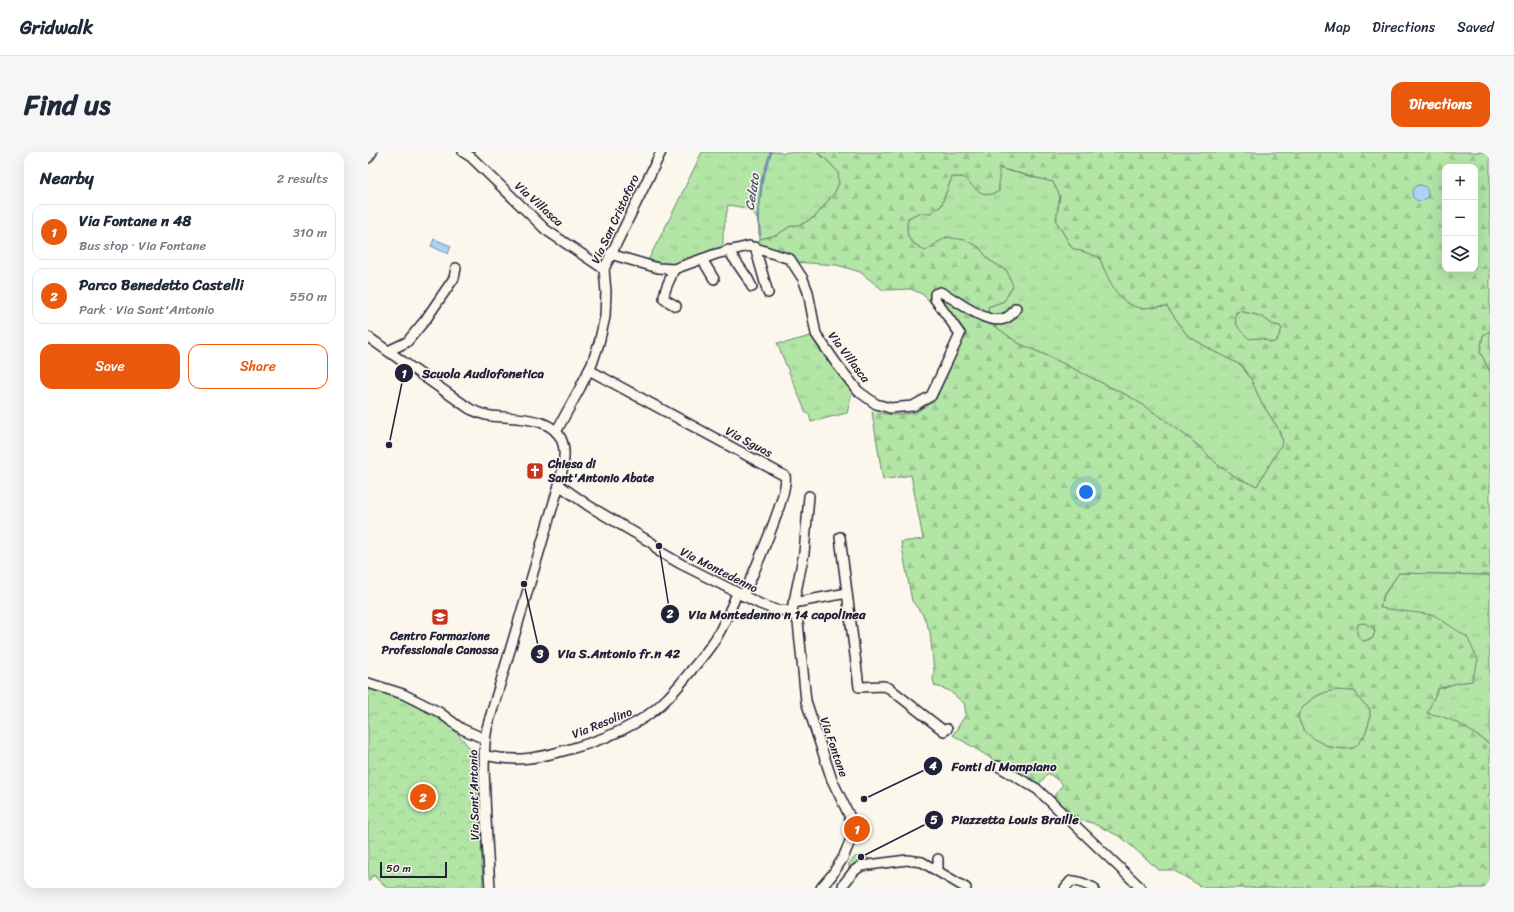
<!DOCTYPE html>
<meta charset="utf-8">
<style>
body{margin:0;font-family:Sriracha,sans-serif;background:#f6f6f7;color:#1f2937}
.controls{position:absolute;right:12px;top:12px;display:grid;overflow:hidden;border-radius:8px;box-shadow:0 4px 16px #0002}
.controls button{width:36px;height:36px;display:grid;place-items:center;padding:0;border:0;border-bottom:1px solid #e0e1e3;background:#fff;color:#1f2937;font:20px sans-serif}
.scale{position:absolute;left:12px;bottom:10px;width:67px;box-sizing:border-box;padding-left:4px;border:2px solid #22223b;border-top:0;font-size:11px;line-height:14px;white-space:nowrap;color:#22223b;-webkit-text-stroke:3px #fbf7ec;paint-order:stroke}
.you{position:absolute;left:718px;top:340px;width:14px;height:14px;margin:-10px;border:3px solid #fff;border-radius:50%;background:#1a73e8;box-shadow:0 0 0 6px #1a73e833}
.badge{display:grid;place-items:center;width:26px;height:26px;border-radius:50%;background:#ea580c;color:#fff;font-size:13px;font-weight:700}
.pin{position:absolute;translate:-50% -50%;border:2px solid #fff;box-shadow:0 1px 4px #0006}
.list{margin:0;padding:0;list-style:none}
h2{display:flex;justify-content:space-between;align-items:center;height:52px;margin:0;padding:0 16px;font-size:17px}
h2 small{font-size:13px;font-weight:400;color:#747a83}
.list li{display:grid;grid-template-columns:26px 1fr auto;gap:12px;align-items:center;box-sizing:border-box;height:56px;margin:0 8px 8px;padding:0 8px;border:1px solid #e0e1e3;border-radius:12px}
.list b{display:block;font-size:15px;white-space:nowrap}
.list p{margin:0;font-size:13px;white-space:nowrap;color:#747a83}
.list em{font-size:13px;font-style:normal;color:#747a83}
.actions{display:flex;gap:8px;padding:12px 16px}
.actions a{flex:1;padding:9px 0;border:1px solid #ea580c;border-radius:12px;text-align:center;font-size:14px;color:#ea580c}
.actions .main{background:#ea580c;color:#fff}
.icon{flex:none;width:22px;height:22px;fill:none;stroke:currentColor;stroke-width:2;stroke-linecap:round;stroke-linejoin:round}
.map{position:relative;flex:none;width:1122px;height:736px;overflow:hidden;border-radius:12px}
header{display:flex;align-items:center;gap:24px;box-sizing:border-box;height:56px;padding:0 20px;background:#fff;border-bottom:1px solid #e0e1e3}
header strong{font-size:19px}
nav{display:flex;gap:22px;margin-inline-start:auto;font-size:14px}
.intro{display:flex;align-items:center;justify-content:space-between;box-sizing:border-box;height:96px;padding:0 24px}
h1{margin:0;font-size:28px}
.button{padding:10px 18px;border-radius:12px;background:#ea580c;color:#fff;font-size:14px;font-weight:700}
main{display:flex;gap:24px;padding:0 24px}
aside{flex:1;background:#fff;border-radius:12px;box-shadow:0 4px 16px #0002}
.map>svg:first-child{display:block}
.grass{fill:url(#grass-tufts);stroke:#6a8470}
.forest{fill:url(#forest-firs);stroke:#6a8470;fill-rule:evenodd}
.park{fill:url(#park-crowns);stroke:#6a8470}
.garden{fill:url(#garden-furrows);stroke:#6a8470}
.water{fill:#add2f6;stroke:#758cab}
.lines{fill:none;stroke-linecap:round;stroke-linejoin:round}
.stream{stroke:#758cab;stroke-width:2.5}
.street-casing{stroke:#22223b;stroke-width:12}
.street{stroke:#fbf7ec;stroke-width:9}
.labels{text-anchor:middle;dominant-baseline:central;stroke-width:3;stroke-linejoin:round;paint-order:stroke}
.street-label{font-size:12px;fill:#22223b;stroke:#fbf7ec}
.poi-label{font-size:12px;font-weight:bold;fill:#22223b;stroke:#fbf7ec;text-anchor:start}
.water-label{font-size:13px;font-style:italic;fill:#4c5773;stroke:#fbf7ec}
.leader{fill:none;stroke:#22223b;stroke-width:1.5}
.callout-dot{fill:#22223b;stroke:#fbf7ec;stroke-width:1.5}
.mark-label{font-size:12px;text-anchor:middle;font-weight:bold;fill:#fff}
.callout-label{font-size:13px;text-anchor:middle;font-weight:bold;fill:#22223b;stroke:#fbf7ec;stroke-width:3;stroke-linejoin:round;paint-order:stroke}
</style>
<header>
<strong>Gridwalk</strong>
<nav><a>Map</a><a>Directions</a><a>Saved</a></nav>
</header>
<div class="intro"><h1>Find us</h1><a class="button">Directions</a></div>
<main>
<aside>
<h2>Nearby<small>2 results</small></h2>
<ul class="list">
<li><span class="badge">1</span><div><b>Via Fontane n 48</b><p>Bus stop · Via Fontane</p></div><em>310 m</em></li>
<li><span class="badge">2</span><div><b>Parco Benedetto Castelli</b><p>Park · Via Sant'Antonio</p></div><em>550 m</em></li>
</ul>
<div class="actions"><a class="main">Save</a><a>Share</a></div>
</aside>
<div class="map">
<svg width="1122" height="736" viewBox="0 0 1122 736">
<defs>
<pattern id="grass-tufts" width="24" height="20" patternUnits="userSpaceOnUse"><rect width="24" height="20" fill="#b2e5a6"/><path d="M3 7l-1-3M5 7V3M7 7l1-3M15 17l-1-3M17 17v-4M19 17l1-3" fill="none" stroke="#99c490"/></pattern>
<pattern id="forest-firs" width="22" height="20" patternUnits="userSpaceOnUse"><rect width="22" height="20" fill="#b2e5a6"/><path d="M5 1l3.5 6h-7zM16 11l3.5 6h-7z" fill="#99c490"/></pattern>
<pattern id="park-crowns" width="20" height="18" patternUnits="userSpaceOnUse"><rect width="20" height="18" fill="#b2e5a6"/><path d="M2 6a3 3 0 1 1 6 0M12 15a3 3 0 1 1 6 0" fill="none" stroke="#99c490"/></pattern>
<pattern id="garden-furrows" width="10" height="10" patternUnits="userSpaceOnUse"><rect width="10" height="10" fill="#b2e5a6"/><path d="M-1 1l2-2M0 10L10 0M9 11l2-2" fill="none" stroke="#99c490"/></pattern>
</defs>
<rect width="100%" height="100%" fill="#fbf7ec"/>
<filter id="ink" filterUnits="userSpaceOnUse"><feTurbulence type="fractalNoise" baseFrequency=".025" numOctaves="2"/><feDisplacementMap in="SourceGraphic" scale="8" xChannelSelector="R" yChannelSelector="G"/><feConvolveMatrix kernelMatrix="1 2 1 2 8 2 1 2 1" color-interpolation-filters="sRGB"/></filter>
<g filter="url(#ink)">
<g class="grass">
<path d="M334,0h78l3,2 3,-2h31l12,10 9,10 1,11 -4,9 -19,24 -14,8 -13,3 -12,8 -17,4c-2,-28 -5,-30 -32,-34l-5,29v16l-50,17 -27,-3 25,-48z"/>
<path d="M630,16l55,14 7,14 -4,25 16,27 27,9 14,31 28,20 26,-2 20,29 28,17 26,13 10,14 10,23 17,26 5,14 -26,44 -18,-7 -20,-13 -18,-18 -16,-13 -27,-20 -26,-17 -82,-41 -32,-14 -22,-16 -7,-12 -1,-8 16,-6 3,-30 -18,-11 -10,-13 -33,-10 -20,14c-18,-11 -21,-12 -18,-33l10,-5h12l11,-7 11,-29h11c12,10 21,24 36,14z"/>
<path d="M871,159l22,5 11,8 8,2 2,3 -5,11 -5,3c-9,-5 -15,-1 -22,-4 -10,-3 -17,-17 -14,-26z"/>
<path d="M1122,179v41l-10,-20 3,-17z"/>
<path d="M446,183l9,17 29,40 -5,21 -36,9 -2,-8 -3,-1 -29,-70h8z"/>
<path d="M1031,421l91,2v169c-21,-14 -38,-26 -64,-31l12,-24 19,-6 15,-2 -92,-72 4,-14z"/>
<path d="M996,471l9,4 2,5 -3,7 -9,2c-7,-6 -7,-8 -5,-17z"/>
<path d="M967,538l20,1c3,4 4,8 7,11 2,2 6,4 7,6 5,10 -7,38 -17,40 -16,4 -38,-6 -48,-18 -3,-3 -5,-10 -6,-14 5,-14 22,-24 37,-26z"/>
</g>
<path class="forest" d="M449,0h673v179l-7,4 -3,17 10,20v203l-91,-2 -15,21 -4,14 54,7 33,22 11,23 -6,21 -15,2 -19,6 -11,24 14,3 17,7 32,21v48l-2,6 2,2v88h-286l-31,-18h-14l-38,-33 -29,-14 -23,-7 -18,-16 12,-16 -15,-11 -12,15 -24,-17 -59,-36 13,-21 -2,-11 -16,-13 -13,-4 -2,-6 1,-8 -4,-40 -7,-17 -11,-14 -11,-59 22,-3 -12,-64 -28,5 -11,-68 21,3 22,-2 21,-14 30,-67 -23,-30 1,-2h3l24,17 25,10 22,16 32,14 82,41 26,17 27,20 16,13 18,18 20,13 18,7 26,-44 -5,-14 -17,-26 -10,-23 -10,-14 -26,-13 -28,-17 -20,-29c-8,0 -17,2 -25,2 -25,-2 -34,-31 -43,-51l-27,-9 -16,-27 4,-25 -7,-14 -54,-14v23c-15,10 -25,-4 -36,-14h-11l-11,29 -11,7h-12l-10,5c-3,21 0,22 17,33l21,-14 19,3 14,7 10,13 18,11 6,15 -9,15 -16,6 1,8 -18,-9 -25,-16 -15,6 1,8 -10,-10 -11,-5 -28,1 -23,-18 -23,-7 -43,-3 -36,-17 2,-6 17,-4 12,-8 13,-3 14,-8 19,-24 4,-9 -1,-11 -9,-10zM1077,15h30v102h-30zM872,159l21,5 11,8 8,2 2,3 -5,11 -5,3c-6,-4 -16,-6 -22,-4 -8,-6 -18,-15 -14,-27zM996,471l9,4 2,5 -3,7 -9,2c-7,-6 -7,-8 -5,-17zM967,538l20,1c2,4 4,8 7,11 2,2 6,4 7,6 5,10 -7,38 -17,40 -17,4 -37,-6 -48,-18 -3,-3 -5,-10 -6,-14 5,-14 22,-24 37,-26z"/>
<path class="park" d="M0,536l27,8 39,19 16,9 22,27v2l-1,2v4l3,1 7,74 2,54h-96l-14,-13 -5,7z"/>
<path class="garden" d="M495,703l8,5 -14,2 -5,6 -4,-3 7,-8z"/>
<g class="water">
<circle cx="1052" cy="41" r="8"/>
<path d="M66,87l17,7 -3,8 -17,-8z"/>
</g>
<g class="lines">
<path class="stream" d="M392,83l-2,-20 4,-35 9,-28"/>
<g class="street-casing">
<g id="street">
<path d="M95,0l8,5 75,73 58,39"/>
<path d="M0,6l4,-6"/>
<path d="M387,95l13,46"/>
<path d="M360,98l20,29 4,8"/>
<path d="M242,102l48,14 16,1 42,-15 33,-8 41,13 13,20 5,13 8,42 20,29 22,28 18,13 14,4 23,-2 18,-10 26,-55 3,-7 -25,-35v-5l5,-2c20,8 59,47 76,16"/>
<path d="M334,107l12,20"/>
<path d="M306,117c-3,10 -11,21 -10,30l12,7"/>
<path d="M0,185l102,72c7,3 13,6 21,7 25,3 71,-1 73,35 1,12 -3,23 -5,34l-72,243c-4,22 -3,44 -2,67 1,31 3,62 5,93"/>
<path d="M20,199l19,-9 19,-23 28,-41 2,-10"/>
<path d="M221,218l196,106c5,15 -33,101 -42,120"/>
<path d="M188,280l24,-44 12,-24 7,-21 6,-26 1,-25 -2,-23 57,-117"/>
<path d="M191,333l30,21 63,37 8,9 21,12 79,40 16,6 16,1"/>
<path d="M441,344l-5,57 -12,58 6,11 8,79 26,79 17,35 3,12 -1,12 -8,19 -11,17 -11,13"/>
<path d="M472,385l19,150 25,-1 5,2 55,43 3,-2"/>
<path d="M425,451l54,-10"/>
<path d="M0,531l35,11 36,18 23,17 23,10"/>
<path d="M116,603c33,8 54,3 86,-6 23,-6 46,-15 67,-27 23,-13 40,-33 56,-54 10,-12 20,-23 27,-37 6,-12 12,-25 17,-38"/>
<path d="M630,614l39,23 104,99"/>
<path d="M570,707v12"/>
<path d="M475,733l11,-14 7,-5 46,-6 15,2 44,26"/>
<path d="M697,736l6,-7c9,-1 15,4 23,7"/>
</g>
</g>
<use href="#street" class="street"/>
</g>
</g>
<defs>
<g id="church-square" transform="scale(0.9)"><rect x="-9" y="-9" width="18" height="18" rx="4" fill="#c8321e" stroke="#fbf7ec"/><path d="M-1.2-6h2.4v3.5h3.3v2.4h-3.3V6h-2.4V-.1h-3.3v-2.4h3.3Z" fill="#fff"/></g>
<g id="school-square" transform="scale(0.9)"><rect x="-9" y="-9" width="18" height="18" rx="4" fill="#c8321e" stroke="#fbf7ec"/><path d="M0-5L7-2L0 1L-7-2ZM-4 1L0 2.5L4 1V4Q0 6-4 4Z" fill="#fff"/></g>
</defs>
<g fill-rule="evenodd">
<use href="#church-square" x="167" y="319"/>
<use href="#school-square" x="72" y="465"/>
</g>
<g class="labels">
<g class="street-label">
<text transform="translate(171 52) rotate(42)">Via Villasca</text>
<text transform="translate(247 67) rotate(-65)">Via San Cristoforo</text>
<text transform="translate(481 205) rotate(53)">Via Villasca</text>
<text transform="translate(381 290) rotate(28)">Via Sguas</text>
<text transform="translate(351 418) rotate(27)">Via Montedenno</text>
<text transform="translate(234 571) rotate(-22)">Via Resolino</text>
<text transform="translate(466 595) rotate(71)">Via Fontane</text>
<text transform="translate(106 643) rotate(-91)">Via Sant'Antonio</text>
</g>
<g class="poi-label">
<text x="180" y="312">Chiesa di<tspan x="180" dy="14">Sant'Antonio Abate</tspan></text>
<text x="72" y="484" text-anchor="middle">Centro Formazione<tspan x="72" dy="14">Professionale Canossa</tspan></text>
</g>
<g class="water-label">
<text transform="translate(384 40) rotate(-81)">Celato</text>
</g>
</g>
<path class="leader" d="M21 293L36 221M291 394L302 462M156 432L172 502M496 647L565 614M493 705L566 668"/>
<g class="callout-dot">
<circle cx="21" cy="293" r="4"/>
<circle cx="291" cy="394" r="4"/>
<circle cx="156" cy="432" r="4"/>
<circle cx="496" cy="647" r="4"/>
<circle cx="493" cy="705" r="4"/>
<circle cx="36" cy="221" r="10"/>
<circle cx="302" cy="462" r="10"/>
<circle cx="172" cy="502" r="10"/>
<circle cx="565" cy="614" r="10"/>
<circle cx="566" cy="668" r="10"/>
</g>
<g class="mark-label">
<text x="36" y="226">1</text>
<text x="302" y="466">2</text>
<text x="172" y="506">3</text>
<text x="565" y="618">4</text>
<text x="566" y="672">5</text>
</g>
<g class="callout-label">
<text x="115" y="226">Scuola Audiofonetica</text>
<text x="409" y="467">Via Montedenno n 14 capolinea</text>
<text x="251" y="506">Via S.Antonio fr.n 42</text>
<text x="636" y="619">Fonti di Mompiano</text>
<text x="647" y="672">Piazzetta Louis Braille</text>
</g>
</svg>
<div class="controls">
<button>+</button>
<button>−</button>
<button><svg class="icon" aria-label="layers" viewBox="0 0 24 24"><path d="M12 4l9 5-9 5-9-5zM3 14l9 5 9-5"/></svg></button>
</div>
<div class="scale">50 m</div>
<div class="you"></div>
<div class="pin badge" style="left:489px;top:677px">1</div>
<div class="pin badge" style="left:55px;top:645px">2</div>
</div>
</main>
